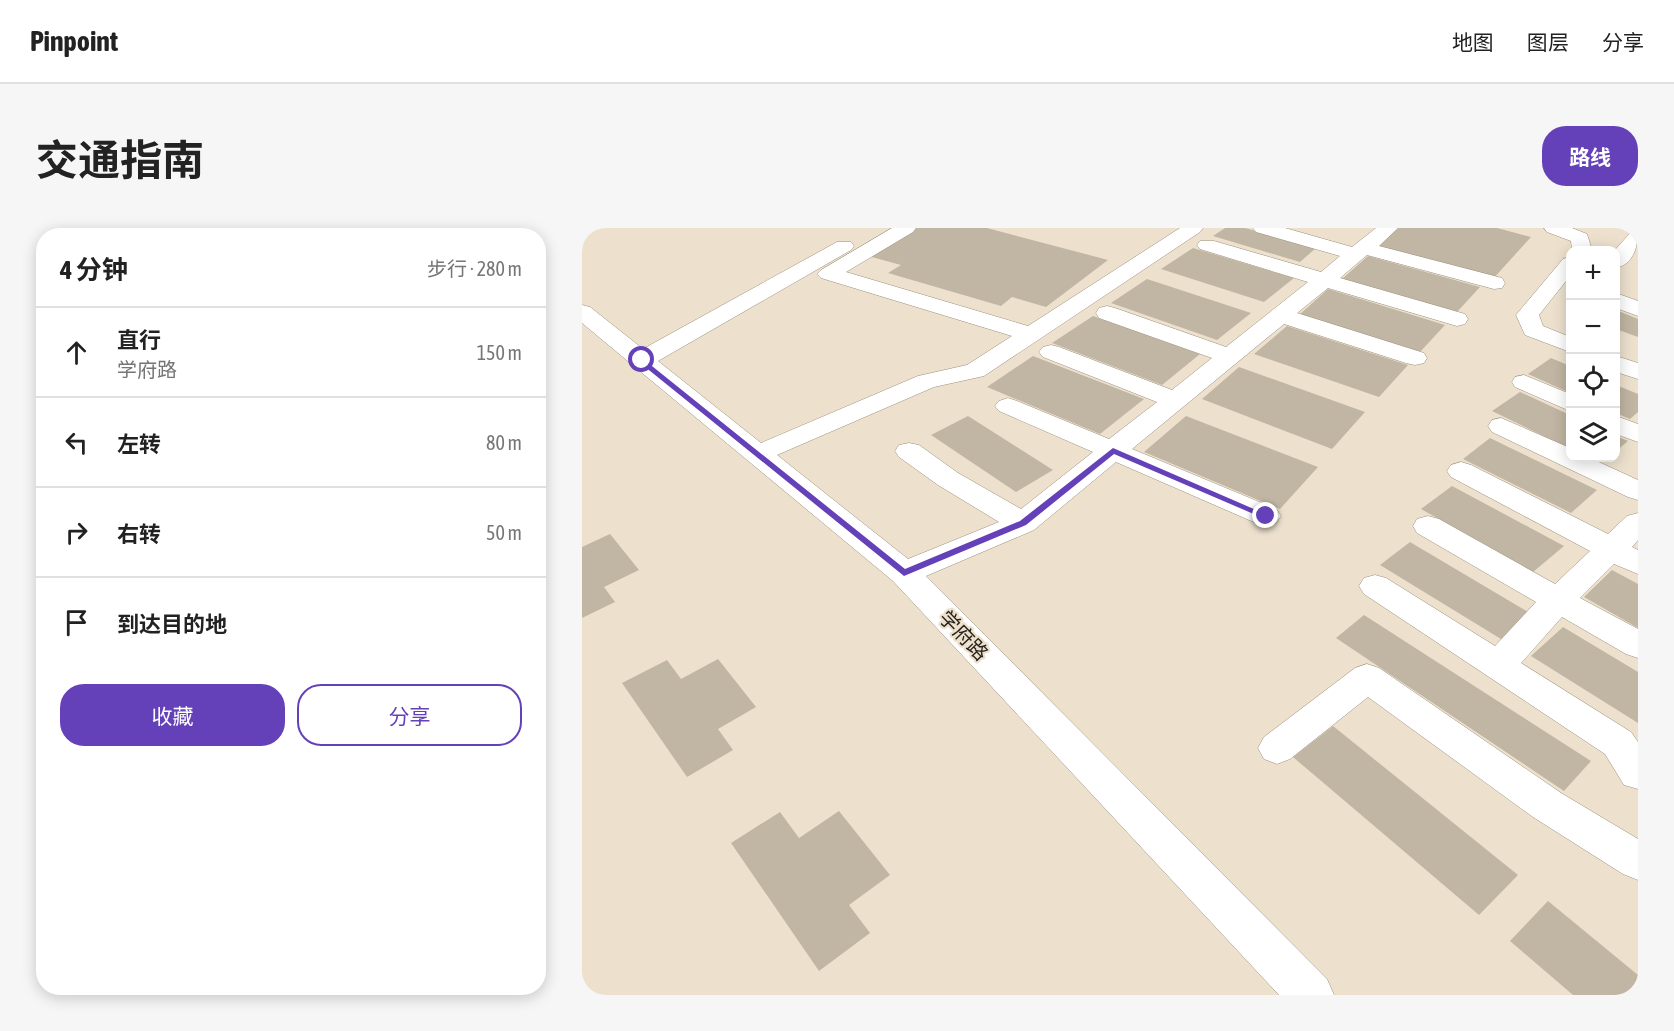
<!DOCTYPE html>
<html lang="zh">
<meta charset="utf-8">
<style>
body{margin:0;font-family:"Asap Condensed","Noto Sans SC",sans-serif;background:#f6f6f6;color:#222}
.controls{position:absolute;right:18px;top:18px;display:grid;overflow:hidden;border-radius:12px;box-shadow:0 3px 15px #0003}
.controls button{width:54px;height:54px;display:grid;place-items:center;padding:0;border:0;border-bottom:2px solid #e0e0e0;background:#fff;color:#222;font:30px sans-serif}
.stop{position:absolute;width:18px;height:18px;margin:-14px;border:4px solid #6541b9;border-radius:50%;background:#fff}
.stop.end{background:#6541b9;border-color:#fff;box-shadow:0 2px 6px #0008}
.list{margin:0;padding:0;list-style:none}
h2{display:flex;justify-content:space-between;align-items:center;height:78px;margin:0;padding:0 24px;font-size:26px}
h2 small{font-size:20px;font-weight:400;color:#767676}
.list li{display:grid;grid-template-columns:39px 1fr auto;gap:18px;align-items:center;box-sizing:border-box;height:90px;padding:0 24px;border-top:2px solid #e0e0e0}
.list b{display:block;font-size:22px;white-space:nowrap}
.list p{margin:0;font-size:20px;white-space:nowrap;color:#767676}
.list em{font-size:20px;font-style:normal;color:#767676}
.actions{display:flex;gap:12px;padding:18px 24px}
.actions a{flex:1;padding:14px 0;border:2px solid #6541b9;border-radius:24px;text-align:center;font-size:21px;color:#6541b9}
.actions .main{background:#6541b9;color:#fff}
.icon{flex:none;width:33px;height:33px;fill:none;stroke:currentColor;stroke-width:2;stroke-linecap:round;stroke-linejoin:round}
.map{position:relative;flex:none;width:1056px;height:767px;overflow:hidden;border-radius:24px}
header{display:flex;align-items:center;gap:36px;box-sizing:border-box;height:84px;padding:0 30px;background:#fff;border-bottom:2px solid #e0e0e0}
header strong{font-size:28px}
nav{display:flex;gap:33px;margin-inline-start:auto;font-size:21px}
.intro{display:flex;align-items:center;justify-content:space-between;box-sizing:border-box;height:144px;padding:0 36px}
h1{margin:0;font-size:42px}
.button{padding:15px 27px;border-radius:24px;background:#6541b9;color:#fff;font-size:21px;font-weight:700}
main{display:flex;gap:36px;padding:0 36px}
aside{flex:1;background:#fff;border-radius:24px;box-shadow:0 3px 15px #0003}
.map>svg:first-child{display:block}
.building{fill:#c1b6a3}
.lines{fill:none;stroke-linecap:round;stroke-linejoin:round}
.minor-casing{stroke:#9a907d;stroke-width:1}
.minor{fill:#fff;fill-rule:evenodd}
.route{fill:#6541b9}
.labels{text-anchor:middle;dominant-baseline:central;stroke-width:4.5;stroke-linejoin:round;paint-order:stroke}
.street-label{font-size:20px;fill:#27231c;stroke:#ede1ce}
</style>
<header>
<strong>Pinpoint</strong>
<nav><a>地图</a><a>图层</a><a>分享</a></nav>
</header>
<div class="intro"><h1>交通指南</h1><a class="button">路线</a></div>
<main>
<aside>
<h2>4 分钟<small>步行 · 280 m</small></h2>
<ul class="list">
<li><svg class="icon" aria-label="ahead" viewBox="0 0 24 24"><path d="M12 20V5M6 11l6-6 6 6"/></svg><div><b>直行</b><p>学府路</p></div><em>150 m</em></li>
<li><svg class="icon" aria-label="left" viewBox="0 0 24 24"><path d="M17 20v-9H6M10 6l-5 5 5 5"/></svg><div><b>左转</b></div><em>80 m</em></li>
<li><svg class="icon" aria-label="right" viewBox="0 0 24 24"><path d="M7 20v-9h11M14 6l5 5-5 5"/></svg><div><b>右转</b></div><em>50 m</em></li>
<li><svg class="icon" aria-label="arrive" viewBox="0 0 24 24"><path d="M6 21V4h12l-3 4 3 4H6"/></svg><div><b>到达目的地</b></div></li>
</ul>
<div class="actions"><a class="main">收藏</a><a>分享</a></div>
</aside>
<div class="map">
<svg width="1056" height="767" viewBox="0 0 1056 767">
<rect width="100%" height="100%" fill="#ede1ce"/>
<g class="building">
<path d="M334,0h71l121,32 -62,47 -34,-10 -11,9 -113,-33 13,-8 -33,-9z"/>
<path d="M643,0h20l71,20 -16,14 -87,-26z"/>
<path d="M815,0h100l34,9 -39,43 -117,-33z"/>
<path d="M611,20l101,30 -30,24 -103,-33z"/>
<path d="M786,28l112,31 -23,25 -115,-33z"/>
<path d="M565,51l104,34 -34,27 -106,-37z"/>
<path d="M746,61l117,36 -26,28 -120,-38z"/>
<path d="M1034,82l22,9v18l-22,-8z"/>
<path d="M511,88l107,38 -38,31 -110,-42z"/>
<path d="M705,98l121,39 -29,32 -125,-43z"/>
<path d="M451,128l111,43 -44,35 -113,-47z"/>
<path d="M969,130l19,8v27l-42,-19z"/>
<path d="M657,139l126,45 -33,37 -130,-50z"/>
<path d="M1034,157l22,9v18l-8,7 -14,-6z"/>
<path d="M938,164l50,23v34l-78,-38z"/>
<path d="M386,188l85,54 -37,22 -85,-57z"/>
<path d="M604,188l132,51 -38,42 -136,-57z"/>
<path d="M1034,208l12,5 -12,10z"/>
<path d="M908,210l107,52 -26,23 -108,-54z"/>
<path d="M870,258l112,60 -31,26 -112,-63z"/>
<path d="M28,306l29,36 -35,17 11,15 -33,16v-71z"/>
<path d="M828,314l120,71 -29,26 -121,-74z"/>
<path d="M1030,342l26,14v44l-54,-31z"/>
<path d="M782,387l227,146 -27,30 -228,-153z"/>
<path d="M981,399l75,45v51l-107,-67z"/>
<path d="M136,431l38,48 -38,22 15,21 -46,27 -65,-94 45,-23 14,19z"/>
<path d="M751,498l185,149 -39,40 -186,-158z"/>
<path d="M257,583l51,64 -41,30 21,28 -51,38 -88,-128 49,-31 19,26z"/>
<path d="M966,673l90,74v20h-65l-63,-54z"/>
</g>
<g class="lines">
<g class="minor-casing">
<g id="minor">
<path d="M310,0h24l-3,4 -67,40 182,54 152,-98h23l-3,4 -216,144 -50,11 -157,68 131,104 91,-37 -61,-37 -39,-28 -4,-6 4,-6 10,-2 10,2 39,28 63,36 72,-57 -94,-41 -4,-5 4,-5 9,-3 9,3 92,38 48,-37 -114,-45 -4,-5 4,-5 8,-2 8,2 113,43 40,-32 -113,-40 -3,-5 3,-5 8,-2 8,2 111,39 82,-65 -108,-33 -3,-4 3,-4h14l107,31 19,-16 -84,-24 -3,-4h32l67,19 24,-19h22l-19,18 123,32 3,5 -3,5 -8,1 -127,-34 -27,23 125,36 3,5 -3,5 -8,2 -129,-38 -31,25 127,40 3,5 -3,5 -9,2 -9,-2 -122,-39 -152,125 144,60 5,7 -5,7 -10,3 -10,-3 -140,-61 -82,68 -108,46 401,403 7,16h-55l-386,-414 -311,-258v-18l8,2 53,42 194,-107h14l3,4 -3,4 -193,111 103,82 157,-67 49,-11 45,-29 -191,-58 -4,-4 4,-4z"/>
<path d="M962,0h28l15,6 5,16h-20l-1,-9 -24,-9z"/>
<path d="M1056,2c0,16 -4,34 -22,38l-1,-18 16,-18z"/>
<path d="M988,29v19l-31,39 4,11 27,11v15l-45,-17 -9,-20 47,-56z"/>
<path d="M1034,65l22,8v15l-22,-8z"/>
<path d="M1034,128l22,7v16l-22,-7z"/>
<path d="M942,147l46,19v17l-55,-24 -3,-5 3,-5z"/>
<path d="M1034,188l22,8v18l-22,-8z"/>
<path d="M919,190l69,30v10h20l48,22v20l-10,-3 -136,-65 -4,-6 4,-6z"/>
<path d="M879,234l10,3 137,69 19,-18 11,-3v27l-6,7 6,3v24l-24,-10 -34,34 58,31v29l-12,-4 -64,-37 -41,46 110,69 7,10v47l-14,-4 -19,-31 -241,-160 -5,-8 5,-8 11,-3 11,3 109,68 41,-44 -119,-69 -4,-7 4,-7 11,-3 11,3 116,65 35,-33 -139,-74 -4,-6 4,-6z"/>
<path d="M785,436l12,4 182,125 77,46v41l-15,-6 -90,-57 -165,-120 -78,62 -13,5 -13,-5 -6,-11 6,-11 91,-69z"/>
</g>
</g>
<use href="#minor" class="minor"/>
</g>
<path class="route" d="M60,130l263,211 115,-48 93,-73 157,68 -7,2 -149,-64 -88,71 -122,51 -265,-214z"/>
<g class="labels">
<g class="street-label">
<text transform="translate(382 407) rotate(46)">学府路</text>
</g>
</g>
</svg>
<div class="controls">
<button>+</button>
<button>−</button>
<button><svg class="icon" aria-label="locate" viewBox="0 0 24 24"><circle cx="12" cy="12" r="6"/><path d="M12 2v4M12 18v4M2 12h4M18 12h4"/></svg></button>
<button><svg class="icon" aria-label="layers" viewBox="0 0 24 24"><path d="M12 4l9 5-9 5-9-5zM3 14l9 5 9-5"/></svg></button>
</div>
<div class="stop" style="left:60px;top:132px"></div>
<div class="stop end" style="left:684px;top:288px"></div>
</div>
</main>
